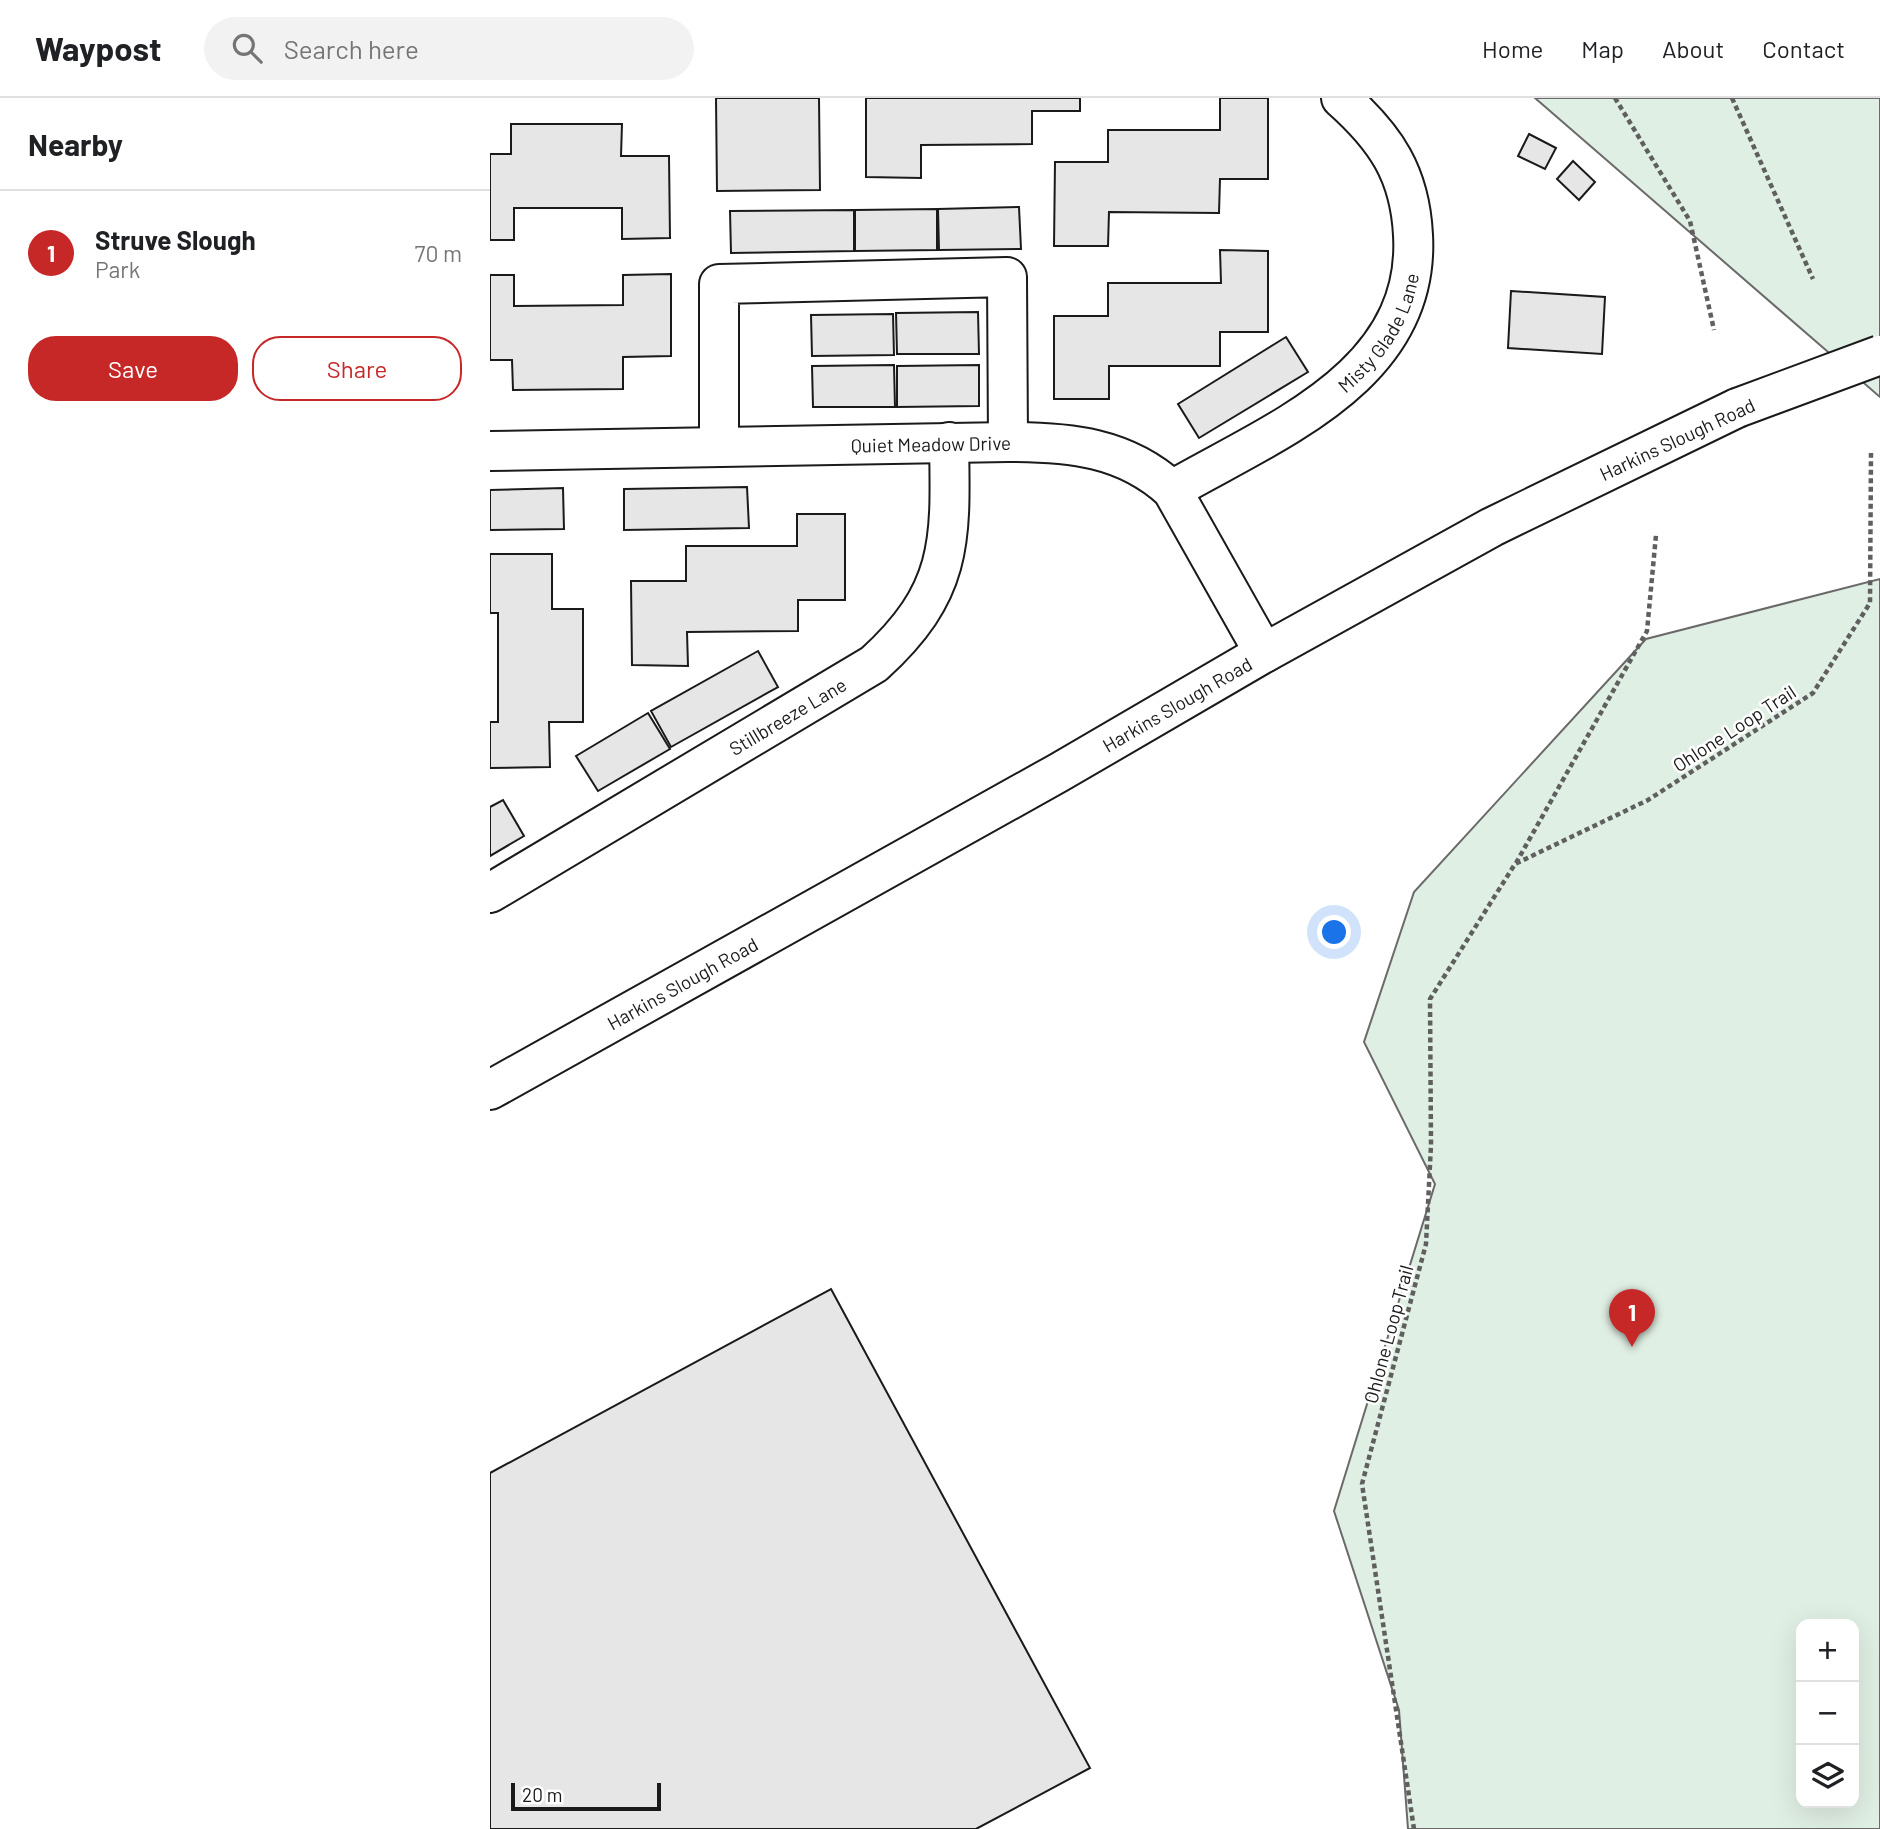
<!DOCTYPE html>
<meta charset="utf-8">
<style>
body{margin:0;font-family:Barlow,sans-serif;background:#f2f2f2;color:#202124}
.controls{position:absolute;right:21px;bottom:21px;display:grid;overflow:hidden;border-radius:14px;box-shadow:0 7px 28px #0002}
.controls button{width:63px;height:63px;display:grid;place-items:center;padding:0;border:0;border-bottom:2px solid #e0e0e0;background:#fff;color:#202124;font:35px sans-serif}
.scale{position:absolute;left:21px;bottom:18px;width:150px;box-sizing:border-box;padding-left:7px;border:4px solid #1a1a1a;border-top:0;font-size:19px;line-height:24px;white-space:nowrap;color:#1a1a1a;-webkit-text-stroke:5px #fff;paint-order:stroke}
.you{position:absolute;left:845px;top:835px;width:24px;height:24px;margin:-18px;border:5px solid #fff;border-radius:50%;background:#1a73e8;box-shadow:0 0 0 10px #1a73e833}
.badge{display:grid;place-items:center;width:46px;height:46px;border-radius:50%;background:#c62828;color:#fff;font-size:23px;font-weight:700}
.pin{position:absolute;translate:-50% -58px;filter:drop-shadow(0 2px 4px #0008)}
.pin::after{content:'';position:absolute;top:37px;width:24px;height:21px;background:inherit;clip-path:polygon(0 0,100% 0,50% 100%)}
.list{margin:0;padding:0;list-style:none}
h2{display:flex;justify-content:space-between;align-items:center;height:91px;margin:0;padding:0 28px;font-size:30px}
h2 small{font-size:23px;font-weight:400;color:#757577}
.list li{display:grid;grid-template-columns:46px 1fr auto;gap:21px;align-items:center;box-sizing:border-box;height:126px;padding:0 28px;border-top:2px solid #e0e0e0}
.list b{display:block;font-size:26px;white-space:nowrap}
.list p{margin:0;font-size:23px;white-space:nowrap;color:#757577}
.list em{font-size:23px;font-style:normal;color:#757577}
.actions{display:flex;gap:14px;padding:21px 28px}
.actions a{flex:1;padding:16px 0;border:2px solid #c62828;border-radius:28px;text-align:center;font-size:24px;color:#c62828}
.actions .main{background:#c62828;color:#fff}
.icon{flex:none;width:38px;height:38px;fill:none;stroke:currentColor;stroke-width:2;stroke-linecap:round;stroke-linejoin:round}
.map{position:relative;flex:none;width:1390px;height:1731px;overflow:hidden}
header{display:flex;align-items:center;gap:42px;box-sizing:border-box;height:98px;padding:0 35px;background:#fff;border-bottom:2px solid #e0e0e0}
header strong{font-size:33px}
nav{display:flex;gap:38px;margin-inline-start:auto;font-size:24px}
.search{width:490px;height:63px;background:#f2f2f2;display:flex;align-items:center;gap:18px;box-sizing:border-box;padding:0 24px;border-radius:38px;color:#757577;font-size:26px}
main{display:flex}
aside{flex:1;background:#fff}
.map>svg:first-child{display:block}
.green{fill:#e0efe3;stroke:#6a6a6a;stroke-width:2;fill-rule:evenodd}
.building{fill:#e6e6e6;stroke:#1a1a1a;stroke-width:2}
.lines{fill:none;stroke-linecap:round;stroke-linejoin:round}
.minor-casing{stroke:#1a1a1a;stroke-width:42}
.major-casing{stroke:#1a1a1a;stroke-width:42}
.path{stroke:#5f5f5f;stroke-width:4.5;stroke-dasharray:5 3.5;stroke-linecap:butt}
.minor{stroke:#fff;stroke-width:38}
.major{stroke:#fff;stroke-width:38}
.major-bridge-casing{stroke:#1a1a1a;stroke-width:42;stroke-linecap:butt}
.major-bridge{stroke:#fff;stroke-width:38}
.labels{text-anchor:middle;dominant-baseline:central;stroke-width:5;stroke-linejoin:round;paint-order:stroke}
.street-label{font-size:19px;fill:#1a1a1a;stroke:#fff}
</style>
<header>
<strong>Waypost</strong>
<div class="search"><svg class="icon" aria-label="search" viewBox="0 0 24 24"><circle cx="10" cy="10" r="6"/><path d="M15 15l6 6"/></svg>Search here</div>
<nav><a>Home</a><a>Map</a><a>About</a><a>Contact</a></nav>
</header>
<main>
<aside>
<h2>Nearby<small></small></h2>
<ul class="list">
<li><span class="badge">1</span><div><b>Struve Slough</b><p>Park</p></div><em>70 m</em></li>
</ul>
<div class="actions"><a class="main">Save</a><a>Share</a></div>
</aside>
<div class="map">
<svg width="1390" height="1731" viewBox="0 0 1390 1731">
<rect width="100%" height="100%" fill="#fff"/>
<g class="green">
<path d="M1045,0h345v299z"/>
<path d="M1390,481v1250h-472l-9,-119 -65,-199 101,-327 -71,-142 50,-150 232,-253zM1311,1526h53v179h-53z"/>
</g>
<g class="building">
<path d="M226,0h103l1,92 -103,1z"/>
<path d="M376,0h214v13h-48v33l-111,1v33l-55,-1z"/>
<path d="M730,0h48v81h-48l-1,34 -110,-1 -1,34h-54l1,-84h53v-32h112z"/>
<path d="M21,26h111l-1,32h48l1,82 -48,1v-31h-108v32h-24v-86h21z"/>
<path d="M1039,36l27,14 -11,21 -27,-13z"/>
<path d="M1083,63l22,21 -16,18 -22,-21z"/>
<path d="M529,109l2,42 -82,1 -1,-41z"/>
<path d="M447,111v41l-82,1v-41z"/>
<path d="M364,112v41l-123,2 -1,-42z"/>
<path d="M730,152l48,1v81h-48v34h-111v33h-55v-83h54v-33h113z"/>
<path d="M181,176v82l-48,1v32l-110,1 -1,-30h-22v-85h24v31l109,-1v-30z"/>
<path d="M1021,193l94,6 -3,57 -94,-6z"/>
<path d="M488,214l1,42h-82l-1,-41z"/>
<path d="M403,216l1,41 -82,1 -1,-41z"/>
<path d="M796,239l22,35 -109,66 -21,-34z"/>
<path d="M404,267l1,42h-82l-1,-41z"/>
<path d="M489,267v41l-82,1v-41z"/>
<path d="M257,389l2,41 -125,2v-41z"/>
<path d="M73,390l1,41 -74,1v-40z"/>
<path d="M307,416h48v86h-47v31l-111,1 1,34 -56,-1 -1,-84h55v-35h111z"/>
<path d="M0,456h62v55h31v113h-34l1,45 -60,1v-46h8v-109h-8z"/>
<path d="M268,553l20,36 -107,60 -20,-36z"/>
<path d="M158,615l22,36 -72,42 -22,-35z"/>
<path d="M13,702l21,36 -34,20v-49z"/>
<path d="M341,1191l259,479 -114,61h-486v-356z"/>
</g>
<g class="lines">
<g class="minor-casing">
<g id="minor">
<path d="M229,349v-163l288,-7 1,165"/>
<path id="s1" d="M0,353l518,-9c62,0 117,5 164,48l92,163"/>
<path id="s2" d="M682,392c102,-59 249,-114 241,-255 -3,-61 -27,-97 -72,-137"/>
<path id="s3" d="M0,795l384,-229c79,-72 77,-122 75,-222"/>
</g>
</g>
<g class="major-casing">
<g id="major">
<path id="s4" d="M0,992l568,-317 206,-120 228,-126 245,-119"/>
</g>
</g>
<g class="path">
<path d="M1125,0l75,123 24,109"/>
<path d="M1242,0l81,181"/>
<path d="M1026,765l131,-232 9,-96"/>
<path d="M924,1731l-52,-345 64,-240 5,-99 -1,-146 85,-135 133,-64 165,-107 57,-90 1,-150"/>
</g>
<use href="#minor" class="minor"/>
<use href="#major" class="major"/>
<g class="major-bridge-casing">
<path id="major-bridge" d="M1247,310l143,-53"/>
</g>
<use href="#major-bridge" class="major-bridge"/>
</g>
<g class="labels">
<g class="street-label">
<text stroke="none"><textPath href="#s2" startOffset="266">Misty Glade Lane</textPath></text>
<text transform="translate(1187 341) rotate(-25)">Harkins Slough Road</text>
<text stroke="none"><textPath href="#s1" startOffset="441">Quiet Meadow Drive</textPath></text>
<text stroke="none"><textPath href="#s4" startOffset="788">Harkins Slough Road</textPath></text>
<text stroke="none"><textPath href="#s3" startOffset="346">Stillbreeze Lane</textPath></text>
<text transform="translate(1244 630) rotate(-33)">Ohlone Loop Trail</text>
<text stroke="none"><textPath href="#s4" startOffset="220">Harkins Slough Road</textPath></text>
<text transform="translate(898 1236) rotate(-75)">Ohlone Loop Trail</text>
</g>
</g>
</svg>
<div class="controls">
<button>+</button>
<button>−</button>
<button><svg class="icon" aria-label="layers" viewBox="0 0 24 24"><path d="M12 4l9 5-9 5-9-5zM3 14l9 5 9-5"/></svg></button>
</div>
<div class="scale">20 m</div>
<div class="you"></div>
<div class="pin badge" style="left:1142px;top:1249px">1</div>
</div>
</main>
